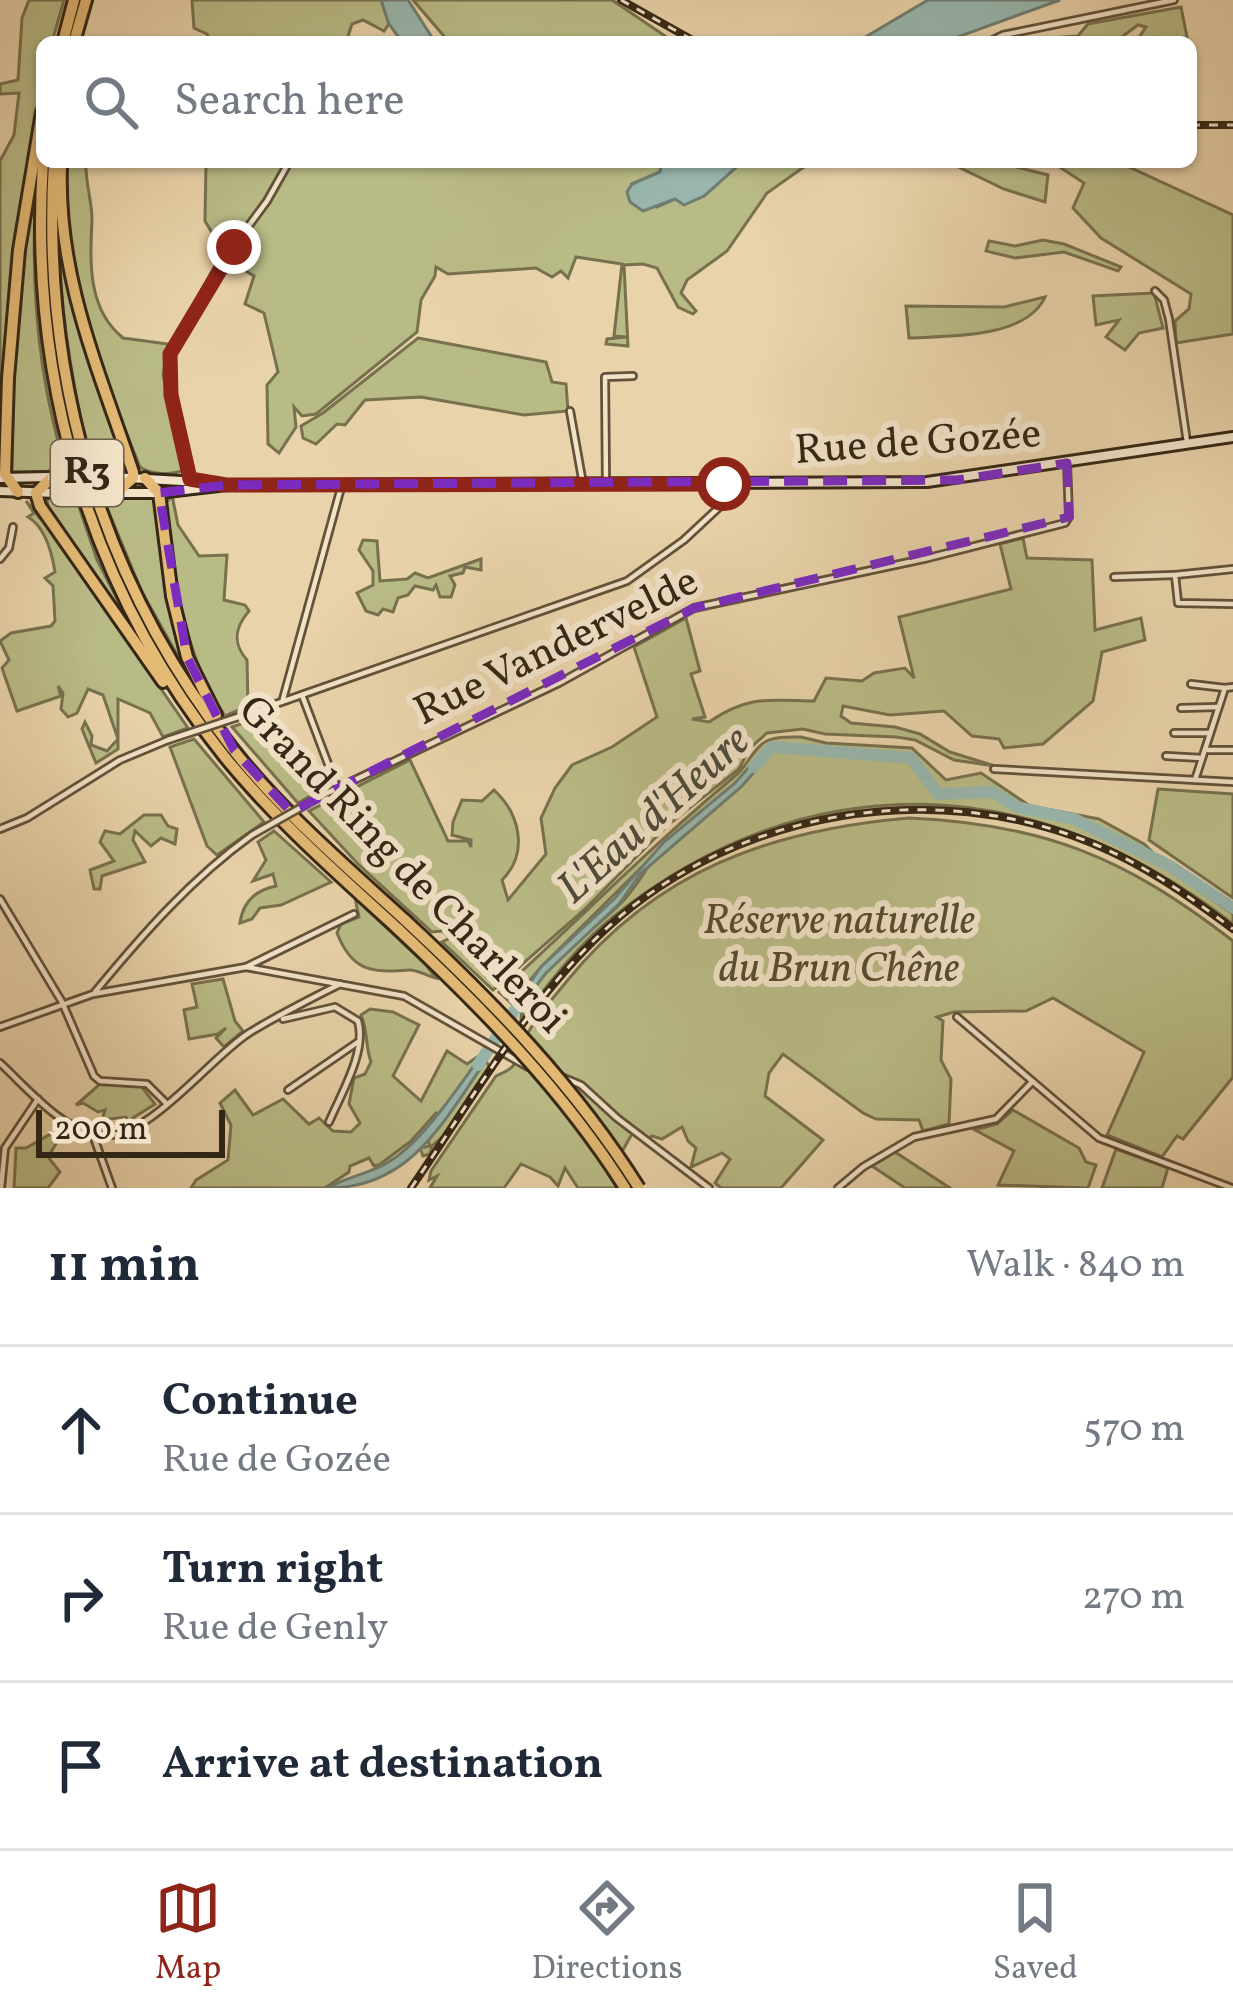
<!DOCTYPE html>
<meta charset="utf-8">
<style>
body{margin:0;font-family:Vollkorn,serif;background:#f2f2f3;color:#1f2937}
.scale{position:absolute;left:36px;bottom:30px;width:189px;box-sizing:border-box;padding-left:12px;border:6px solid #352715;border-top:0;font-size:33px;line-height:42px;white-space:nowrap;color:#352715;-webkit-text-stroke:9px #f1e2c8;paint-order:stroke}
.stop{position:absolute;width:36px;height:36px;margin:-27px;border:9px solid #8f2418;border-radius:50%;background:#fff}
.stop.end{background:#8f2418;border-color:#fff;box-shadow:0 3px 12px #0008}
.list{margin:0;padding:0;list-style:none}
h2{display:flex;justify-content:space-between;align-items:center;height:156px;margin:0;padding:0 48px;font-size:51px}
h2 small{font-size:39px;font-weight:400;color:#747a83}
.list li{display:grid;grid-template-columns:78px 1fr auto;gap:36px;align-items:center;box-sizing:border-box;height:168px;padding:0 48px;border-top:3px solid #e0e1e3}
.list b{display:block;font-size:45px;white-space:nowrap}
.list p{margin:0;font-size:39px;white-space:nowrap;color:#747a83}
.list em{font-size:39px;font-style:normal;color:#747a83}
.icon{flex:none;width:66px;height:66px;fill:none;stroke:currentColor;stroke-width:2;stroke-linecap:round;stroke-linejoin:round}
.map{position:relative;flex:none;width:1233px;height:1188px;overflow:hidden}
.search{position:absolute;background:#fff;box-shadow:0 3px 9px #0004;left:36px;right:36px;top:36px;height:132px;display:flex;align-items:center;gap:30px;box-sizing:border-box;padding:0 42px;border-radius:18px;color:#747a83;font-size:45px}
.sheet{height:660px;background:#fff}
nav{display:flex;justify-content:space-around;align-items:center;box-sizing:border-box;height:168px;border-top:3px solid #e0e1e3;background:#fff;font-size:33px;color:#747a83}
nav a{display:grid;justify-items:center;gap:6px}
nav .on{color:#8f2418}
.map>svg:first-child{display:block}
.green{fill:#b9bb86;stroke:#77714e;stroke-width:3}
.water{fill:#98b7ae;stroke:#707d71;stroke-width:3}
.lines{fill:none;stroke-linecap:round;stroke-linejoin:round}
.river{stroke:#98b7ae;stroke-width:12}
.street-casing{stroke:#62523a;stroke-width:10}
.secondary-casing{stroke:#352715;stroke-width:14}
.highway-casing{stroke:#352715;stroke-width:16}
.street{stroke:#f1e2c8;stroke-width:4.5}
.secondary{stroke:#f1e2c8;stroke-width:8}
.highway{stroke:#e4ba75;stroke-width:10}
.rail-casing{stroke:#352715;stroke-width:8}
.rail{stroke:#f1e2c8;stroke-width:3;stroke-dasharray:9;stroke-linecap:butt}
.street-bridge-casing{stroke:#62523a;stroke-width:10;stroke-linecap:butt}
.secondary-bridge-casing{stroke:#352715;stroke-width:14;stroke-linecap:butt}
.highway-bridge-casing{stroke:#352715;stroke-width:16;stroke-linecap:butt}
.street-bridge{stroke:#f1e2c8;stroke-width:4.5}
.secondary-bridge{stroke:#f1e2c8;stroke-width:8}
.highway-bridge{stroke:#e4ba75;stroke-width:10}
.route{stroke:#8f2418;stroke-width:15}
.marked{fill:none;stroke:#7b2cbf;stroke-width:9;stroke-dasharray:24 15;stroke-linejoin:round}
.labels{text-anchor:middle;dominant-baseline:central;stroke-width:12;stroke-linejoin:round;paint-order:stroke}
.shield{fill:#f1e2c8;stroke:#6d5f4b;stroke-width:3}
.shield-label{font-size:39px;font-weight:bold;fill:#352715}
.street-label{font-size:42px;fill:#352715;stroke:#f1e2c8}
.park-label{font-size:42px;font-style:italic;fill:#564c31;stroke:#f1e2c8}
.water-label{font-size:45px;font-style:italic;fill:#4e4b3b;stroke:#f1e2c8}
</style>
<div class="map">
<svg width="1233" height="1188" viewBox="0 0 1233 1188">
<rect width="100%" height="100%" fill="#e9d3aa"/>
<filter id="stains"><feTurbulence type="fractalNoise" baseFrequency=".00167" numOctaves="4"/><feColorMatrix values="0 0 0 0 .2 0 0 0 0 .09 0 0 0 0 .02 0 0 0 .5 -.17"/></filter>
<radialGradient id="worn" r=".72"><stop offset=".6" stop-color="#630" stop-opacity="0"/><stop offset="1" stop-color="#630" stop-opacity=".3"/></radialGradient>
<g class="green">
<path d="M29,0h35l-12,42h-10v49l-27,143 -15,201v-274l14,-26 5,-42 -19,1v-10l18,-4 4,-62z"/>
<path d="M192,0h189l8,24 -5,7 -21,-11 -11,4 -6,18h-136l-3,-8 -13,-6z"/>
<path d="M413,0h199l62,42h-225z"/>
<path d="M1181,7l7,35h-52l10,-15 -8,-2 -23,17h-64l-3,-4 30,-2 10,-12z"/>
<path d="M38,162c-9,103 -3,210 29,310h-55v-90l7,-93z"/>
<path d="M67,162h19c-1,20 6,39 6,58 -2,41 -5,89 31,118l45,6 -5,31 21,95c-12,5 -33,5 -44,-3 -40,-99 -77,-197 -73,-305z"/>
<path d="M206,162h375l80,4 -1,6 -28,12 25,23 18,-8 29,-3 38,-34h69l-44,31 -40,58 -40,29 -6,13 15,18 -3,3 -15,-7 -21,-39 -14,-4 -19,1 4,81 -22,-2 1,-5 19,-2 -12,-1 8,-72 -46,-7 -8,21 -7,-7 -9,6 -16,-9 -88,6 -12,-7 -1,9 -14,24 -4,32 -101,82 -14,2 -8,-9 2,20 -17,26 -11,-9 -1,-59 11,-13 -14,-59 -19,-9 9,-28 -25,-15 -24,-40z"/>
<path d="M948,162h48l52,13 -3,27 -41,-13z"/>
<path d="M1052,162h66l115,53v119l-57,9 -1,-22 14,-12 2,-15 -90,-56 -28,-30 11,-25z"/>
<path d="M58,228l24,109 47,135h-35c-22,-81 -34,-160 -36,-244z"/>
<path d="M1043,240l21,4 57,23 -3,4 -54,-19 -49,6 -29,-7 3,-10 26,5z"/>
<path d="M1154,293l9,35 -24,5 -14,17 -19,-13 13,-17 -23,5 -3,-29z"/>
<path d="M1045,297c-19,42 -98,39 -136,41l-3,-32 98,1z"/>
<path d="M418,338l128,24 6,20 14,2 2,27 -44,4 -103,-18 -56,3 -20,25 -8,-1 -21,20 -13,-6 -2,-12 22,-13z"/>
<path d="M172,495l6,30 21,31 28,-1 -3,45 21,5 4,6c-13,15 -18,31 -2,49l1,46 -23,10c-41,-61 -49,-130 -58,-201l-1,-12z"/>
<path d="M47,498h29l21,62 34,66 -83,-117z"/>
<path d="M103,498h51l26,148 14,39 -52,-93z"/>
<path d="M26,501l29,35 133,192 -25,9 -13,-24 -32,-14v50l-22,14 -14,-34 3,-7 7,14 -1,9 16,6 11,-12 -15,-44 -15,-6 -11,24 -9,4 -7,-8 2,-16 -5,-7 3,10 -44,15 -15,-43 7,-8 -9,-19 11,-8 40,-7 4,-5 -2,-35 -8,-8 10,-6c-3,-19 -10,-45 -27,-55l6,-4z"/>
<path d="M1023,538l4,20 65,2 3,70 46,-12 4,22 -43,12 -9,49 -50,43 -39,4 -5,-9 -27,-3 -28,-25 -54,4 -47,-9 -2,10 10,7 44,4 25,7 30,18 45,14 -41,-6 -39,-20 -19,-3 -71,-3 -22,-5 -36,4 -17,15 -11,21 -70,55 -85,86 -91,80 -51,-48 8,-4 -8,-7 -10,1 -74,-68 -49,-53 101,-51 38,81h20l3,6v-7l-19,-5 1,-13 9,-22 20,1 12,-11c26,24 35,63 8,90l6,20 38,-46 -5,-36 14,-30 17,-23 40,-18 45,-30 -23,-70 52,-29 14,53 -9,3 14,43 -13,2 17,3c39,-27 60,-22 105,-21l12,-23 36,3 12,-8 31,-5 9,10 -15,-61 112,-28 -11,-45z"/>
<path d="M363,540l14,1 3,40 27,-2 8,-6 13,5 53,-19v11l-16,-3 -2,6 -13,3 5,9 -4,12h-11l-4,-12 -3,5 -18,-4 -7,9 -10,3 -5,14 -10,-3 -5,6 -12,-4 -9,-18 16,-8v-14l-14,-21z"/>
<path d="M258,718l14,23 47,50 -21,12 -66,-76z"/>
<path d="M801,737l25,6 86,5 34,32 35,-7 49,33 69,13 45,25 30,29 59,41v10c-196,-153 -423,-164 -620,-7 -36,29 -64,66 -92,102 0,-39 77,-91 102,-118 12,-13 25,-33 31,-46l-113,112 -30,36 -12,-11c79,-71 153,-147 235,-215 13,-10 17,-26 31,-35 10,-6 25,-5 36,-5z"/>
<path d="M194,739l70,83 -47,33 -10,-9 -37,-99z"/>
<path d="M1158,789l75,5v104l-84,-58z"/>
<path d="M144,815h17l7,11 9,3 -2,15 -14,-6 -10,8 -16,-15 -2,9 12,22 -43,14 -2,13h-6l-4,-19 24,-9 -14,-19 5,-11 15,3z"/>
<path d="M909,818c136,6 217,40 324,123v136l-50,62 -6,-3 -15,21 -55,-22 37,-83 -91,-54 -27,13 -72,1 -17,5 6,4 -2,39 10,19 -2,45 -26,7 -4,-11 -43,-1 -13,-6 -80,-59 -14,19 -4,23 58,44 -42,48h-60l-6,-5 15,-24 -8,-6 -31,14 5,-19 -8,-7 -6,-14 -20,12 -10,-3 -6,4 -13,-8 -24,43 8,13h-39l-13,-20 -7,18 -8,-9 -29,-13 -17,24h-74l7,-12 -8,4 2,-9 65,-95c6,-3 12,-5 16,-9 8,-9 10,-25 16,-34 10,-19 26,-36 39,-52 90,-111 204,-151 342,-163z"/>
<path d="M274,831l57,51 -50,23 -21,3 -8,11 -12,4c3,-22 16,-33 36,-37l-3,-12 -20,7 13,-21 -8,-18z"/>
<path d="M355,898l71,67 10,13c-10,-2 -19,-9 -28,-8 -37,3 -56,1 -71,-37l4,-9 18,-7z"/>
<path d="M223,979l12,42 8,10 -19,16 -8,-9 10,-10 -8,6 -29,5 -5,-29 13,-3 -5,-23z"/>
<path d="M370,1009l23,3 26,13 -26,51 28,25 26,-50 20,13 16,-11 6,14 -46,69 -11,10 -2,8 -7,2 -3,-8 10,-2 -2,-5 19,-27 -11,-1 -25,28 -32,24 -5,1 -5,-8 -19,8 -1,6 -24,16h-134l5,-8 32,-20 3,-35 -11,-22 15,-13 18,25 30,-16 26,25 10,-6 14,13 18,1 9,-9 -11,-19 5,-26 11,-4 6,-12c-6,-17 -3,-31 -10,-47z"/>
<path d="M128,1083l13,3 14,18 -27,17 -2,-4 -16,2 -10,7 5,-16 -7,2 -15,-9 -7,2 24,-21z"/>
<path d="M1013,1110l66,38 7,14 10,3 -8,23 -90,-3 16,-34 -39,-21 22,-6z"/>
<path d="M68,1124l-20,33 12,15 -12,16h-34l2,-40h10z"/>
<path d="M1116,1149l52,19 -6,20h-60z"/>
<path d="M895,1152l55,36h-45l-33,-22z"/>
</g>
<g class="water">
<path d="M381,0h27l27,42h-33l-13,-18z"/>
<path d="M928,0h132l-116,42h-87z"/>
<path d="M583,162h159l-38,34 -20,9 -9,-6 -32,12 -13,-9 -3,-10 5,-8 28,-12 1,-6z"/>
<path d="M758,757l6,4 -23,26 -101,87 -21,30 -73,69 -26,34 -5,-3 26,-37 73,-68 50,-57 71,-59z"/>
<path d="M483,1053l6,3c-44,63 -77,132 -161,132 19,-12 43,-14 62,-27 34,-21 68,-74 93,-108z"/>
</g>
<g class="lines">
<g class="river">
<path d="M754,767l18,-20 139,11 27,36 55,-2 24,15 57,12 96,47 63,42"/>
<path d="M478,1065l49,-73"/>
</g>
<g class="street-casing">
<g id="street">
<path d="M989,42l14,-7 171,-35"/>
<path d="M1155,291l9,9 5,19 18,123"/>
<path d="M570,411l13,73"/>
<path d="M190,479l-19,-84 -2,-41 50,-88 48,-65 22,-39"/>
<path d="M606,484l-1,-107 28,-1"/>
<path d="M0,559l9,-11 4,-21"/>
<path d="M1233,569l-58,6 3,28 55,1"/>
<path d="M1114,577l60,-2"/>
<path d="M1191,684l34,4"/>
<path d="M302,695l34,90"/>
<path d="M283,699l59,-215"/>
<path d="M1181,708l36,-1"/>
<path d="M253,712l374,-131 57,-41 60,-56"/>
<path d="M1174,733h36"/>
<path d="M1208,750h25"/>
<path d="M1166,756l36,2"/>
<path d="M994,769l239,13"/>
<path d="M1195,780l30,-92 8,-1"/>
<path d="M323,795l236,-112 135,-75 234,-50 137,-35 4,-6 -2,-54"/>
<path d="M0,829l27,-11 93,-58 48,-20"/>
<path d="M0,899l62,103 32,74 6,5 47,3 20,20"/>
<path d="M246,967l108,-53"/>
<path d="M95,992c47,-57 97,-114 157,-157"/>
<path d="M957,1017l142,121 133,50"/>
<path d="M283,1019l52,-12 23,14c9,30 -17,73 -29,101"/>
<path d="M0,1027l93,-33 153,-27 158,29 124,71"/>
<path d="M0,1063c27,25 60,65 97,72 50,9 112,-77 152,-102 29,-18 61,-34 91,-49"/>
<path d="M562,1077l19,8 36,33 92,70"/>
<path d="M288,1090l70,-48"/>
<path d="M93,1135l19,53"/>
<path d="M1,1188l4,-40 33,-49"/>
<path d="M838,1188l25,-21 51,-30 82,-18 36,-37"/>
</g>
</g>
<g class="secondary-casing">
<g id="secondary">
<path d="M111,477l106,6"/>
<path d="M0,478l50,-1"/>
<path d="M0,491l57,2"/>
<path d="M117,493h42l68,-8 700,-3 306,-45"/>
</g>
</g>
<g class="highway-casing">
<g id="highway">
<path d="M63,42l11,-42"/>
<path d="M74,42l12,-42"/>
<path d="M43,162c-14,216 45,424 181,594 52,64 114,118 174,173"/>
<path d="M54,162c-13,213 45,417 178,586 50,64 114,118 174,173"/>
<path d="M61,167c-4,110 38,203 72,305v6l-17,15"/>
<path d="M52,477l-16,16 4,13 123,176"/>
<path d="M145,478l14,15 13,103 15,61 29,58"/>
<path d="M18,492l-13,-18 3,-96 11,-128 23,-138"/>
</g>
</g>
<use href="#street" class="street"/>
<use href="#secondary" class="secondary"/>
<use href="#highway" class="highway"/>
<g class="rail-casing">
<g id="rail">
<path d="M621,0l75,42"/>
<path d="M1191,125h42"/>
<path d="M411,1188c61,-88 117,-188 197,-261 129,-117 325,-150 486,-83 51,21 95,52 139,85"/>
</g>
</g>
<use href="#rail" class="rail"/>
<g class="street-bridge-casing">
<g id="street-bridge">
<path d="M168,740l85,-28"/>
<path d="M252,835l71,-40"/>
</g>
</g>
<g class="secondary-bridge-casing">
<g id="secondary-bridge">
<path d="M52,477h59"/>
<path d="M57,493h59"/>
</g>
</g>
<g class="highway-bridge-casing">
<g id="highway-bridge">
<path d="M406,921c87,81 169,165 233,267"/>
<path d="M398,929c85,80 165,161 227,259"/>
</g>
</g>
<use href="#street-bridge" class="street-bridge"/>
<use href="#secondary-bridge" class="secondary-bridge"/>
<use href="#highway-bridge" class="highway-bridge"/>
</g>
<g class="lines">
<path class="route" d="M234,247l-64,107 1,41 19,84 36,6 498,-1"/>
</g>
<path class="marked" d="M1067,463l2,54 -375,91 -403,204 -57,-62 -47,-93 -28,-164 68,-8 730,-5z"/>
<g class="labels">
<rect class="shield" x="51" y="440" width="72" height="66" rx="9"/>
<g class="shield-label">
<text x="87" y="473">R3</text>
</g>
<g class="street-label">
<text transform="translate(918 444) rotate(-4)">Rue de Gozée</text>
<text transform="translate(557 648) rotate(-26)">Rue Vandervelde</text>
<text transform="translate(401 866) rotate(46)">Grand Ring de Charleroi</text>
</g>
<g class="park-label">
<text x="839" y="922">Réserve naturelle<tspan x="839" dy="48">du Brun Chêne</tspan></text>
</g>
<g class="water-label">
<text transform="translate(655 816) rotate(-42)">L'Eau d'Heure</text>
</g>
</g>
<rect width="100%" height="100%" filter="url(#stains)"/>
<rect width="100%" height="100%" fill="url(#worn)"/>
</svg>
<div class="scale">200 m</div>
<div class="stop" style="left:724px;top:484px"></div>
<div class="stop end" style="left:234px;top:247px"></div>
<div class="search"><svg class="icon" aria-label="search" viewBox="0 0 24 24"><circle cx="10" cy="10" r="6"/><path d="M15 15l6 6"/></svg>Search here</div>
</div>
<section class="sheet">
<h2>11 min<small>Walk · 840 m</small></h2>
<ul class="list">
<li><svg class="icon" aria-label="ahead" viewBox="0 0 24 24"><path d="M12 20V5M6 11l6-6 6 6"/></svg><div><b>Continue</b><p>Rue de Gozée</p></div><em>570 m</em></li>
<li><svg class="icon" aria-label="right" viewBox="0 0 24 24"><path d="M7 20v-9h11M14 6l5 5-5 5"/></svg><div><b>Turn right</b><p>Rue de Genly</p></div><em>270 m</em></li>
<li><svg class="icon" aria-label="arrive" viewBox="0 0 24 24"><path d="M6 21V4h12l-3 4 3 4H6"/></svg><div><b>Arrive at destination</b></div></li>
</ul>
</section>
<nav>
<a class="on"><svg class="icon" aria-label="map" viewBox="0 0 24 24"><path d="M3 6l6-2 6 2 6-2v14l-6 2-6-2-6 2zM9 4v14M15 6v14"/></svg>Map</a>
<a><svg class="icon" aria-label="directions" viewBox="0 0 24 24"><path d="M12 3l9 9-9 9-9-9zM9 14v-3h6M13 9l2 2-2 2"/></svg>Directions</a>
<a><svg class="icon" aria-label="saved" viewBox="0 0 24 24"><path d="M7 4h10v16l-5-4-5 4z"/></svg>Saved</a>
</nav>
